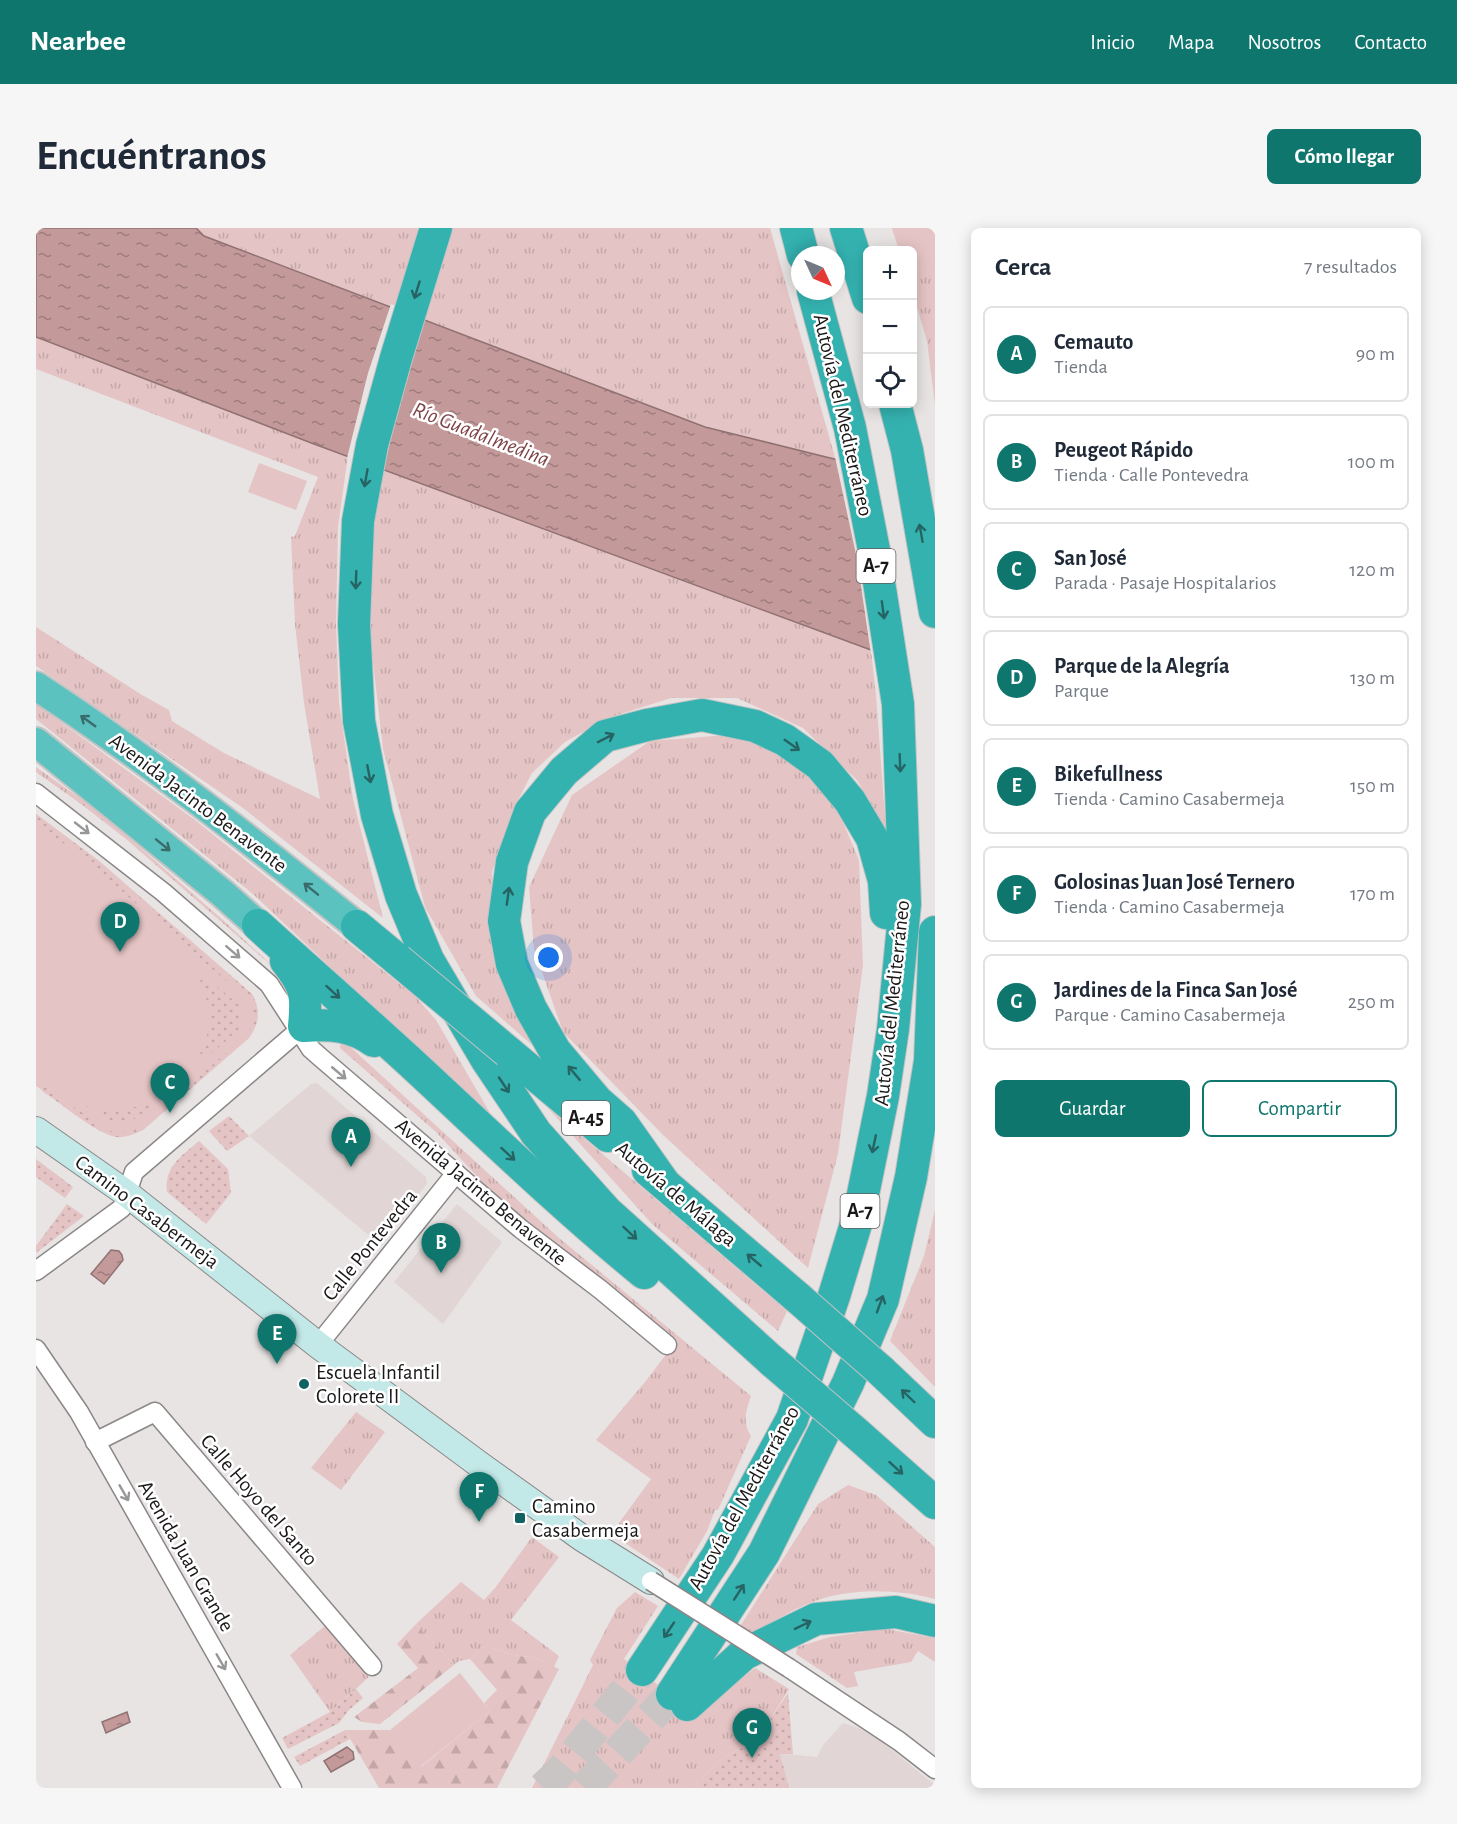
<!DOCTYPE html>
<html lang="es">
<meta charset="utf-8">
<style>
body{margin:0;font-family:"Alegreya Sans",sans-serif;background:#f6f6f7;color:#1f2937}
.controls{position:absolute;right:18px;top:18px;display:grid;overflow:hidden;border-radius:9px;box-shadow:0 3px 15px #0003}
.controls button{width:54px;height:54px;display:grid;place-items:center;padding:0;border:0;border-bottom:2px solid #e0e1e3;background:#fff;color:#1f2937;font:30px sans-serif}
.compass{position:absolute;left:755px;top:18px;width:54px;height:54px;border-radius:50%;background:#fff;box-shadow:0 3px 15px #0003;rotate:134deg}
.you{position:absolute;left:513px;top:730px;width:21px;height:21px;margin:-15px;border:4px solid #fff;border-radius:50%;background:#1a73e8;box-shadow:0 0 0 9px #1a73e833}
.badge{display:grid;place-items:center;width:39px;height:39px;border-radius:50%;background:#0f766e;color:#fff;font-size:20px;font-weight:700}
.pin{position:absolute;translate:-50% -50px;filter:drop-shadow(0 2px 3px #0008)}
.pin::after{content:'';position:absolute;top:32px;width:21px;height:18px;background:inherit;clip-path:polygon(0 0,100% 0,50% 100%)}
.list{margin:0;padding:0;list-style:none}
h2{display:flex;justify-content:space-between;align-items:center;height:78px;margin:0;padding:0 24px;font-size:26px}
h2 small{font-size:20px;font-weight:400;color:#747a83}
.list li{display:grid;grid-template-columns:39px 1fr auto;gap:18px;align-items:center;box-sizing:border-box;height:96px;margin:0 12px 12px;padding:0 12px;border:2px solid #e0e1e3;border-radius:9px}
.list b{display:block;font-size:22px;white-space:nowrap}
.list p{margin:0;font-size:20px;white-space:nowrap;color:#747a83}
.list em{font-size:20px;font-style:normal;color:#747a83}
.actions{display:flex;gap:12px;padding:18px 24px}
.actions a{flex:1;padding:14px 0;border:2px solid #0f766e;border-radius:9px;text-align:center;font-size:21px;color:#0f766e}
.actions .main{background:#0f766e;color:#fff}
.icon{flex:none;width:33px;height:33px;fill:none;stroke:currentColor;stroke-width:2;stroke-linecap:round;stroke-linejoin:round}
.map{position:relative;flex:none;width:899px;height:1560px;overflow:hidden;border-radius:9px}
header{display:flex;align-items:center;gap:36px;box-sizing:border-box;height:84px;padding:0 30px;background:#0f766e;color:#fff}
header strong{font-size:28px}
nav{display:flex;gap:33px;margin-inline-start:auto;font-size:21px}
.intro{display:flex;align-items:center;justify-content:space-between;box-sizing:border-box;height:144px;padding:0 36px}
h1{margin:0;font-size:42px}
.button{padding:15px 27px;border-radius:9px;background:#0f766e;color:#fff;font-size:21px;font-weight:700}
main{display:flex;gap:36px;padding:0 36px}
aside{flex:1;background:#fff;border-radius:9px;box-shadow:0 3px 15px #0003}
.map>svg:first-child{display:block}
.built{fill:#e2d5d5}
.grass{fill:url(#grass-tufts)}
.forest{fill:url(#forest-firs)}
.park{fill:#e5c4c5}
.garden{fill:url(#garden-dots)}
.water{fill:url(#water-ripples);stroke:#917273;stroke-width:1.5}
.pier{fill:#e8e4e4}
.lines{fill:none;stroke-linecap:round;stroke-linejoin:round}
.motorway-tunnel{stroke:#c9c5c5;stroke-width:32;stroke-dasharray:32 16;stroke-linecap:butt}
.minor-casing{stroke:#8b8787;stroke-width:21}
.secondary-casing{stroke:#8b8787;stroke-width:28}
.trunk-casing{stroke:#c3c3c3;stroke-width:32}
.motorway-casing{stroke:#c3c3c3;stroke-width:34}
.minor{stroke:#fff;stroke-width:18}
.secondary{stroke:#c2e8e7;stroke-width:26}
.trunk{stroke:#5cc2c0;stroke-width:28}
.motorway{stroke:#34b2b0;stroke-width:32}
.minor-bridge-casing{stroke:#8b8787;stroke-width:21;stroke-linecap:butt}
.motorway-bridge-casing{stroke:#c3c3c3;stroke-width:34;stroke-linecap:butt}
.minor-bridge{stroke:#fff;stroke-width:18}
.motorway-bridge{stroke:#34b2b0;stroke-width:32}
.oneway{stroke:#266464}
.oneway2{stroke:#3a6c6c}
.oneway3{stroke:#989797}
.poi-dot{fill:#126262;stroke:#fff;stroke-width:2}
.labels{text-anchor:middle;dominant-baseline:central;stroke-width:5;stroke-linejoin:round;paint-order:stroke}
.shield{fill:#fff;stroke:#5e5d5d;stroke-width:1.5}
.shield-label{font-size:20px;font-weight:bold;fill:#191717}
.street-label{font-size:21px;fill:#191717;stroke:#fff}
.poi-label{font-size:21px;fill:#191717;stroke:#fff;text-anchor:start}
.water-label{font-size:22px;font-style:italic;fill:#7f4347;stroke:#fff}
</style>
<header>
<strong>Nearbee</strong>
<nav><a>Inicio</a><a>Mapa</a><a>Nosotros</a><a>Contacto</a></nav>
</header>
<div class="intro"><h1>Encuéntranos</h1><a class="button">Cómo llegar</a></div>
<main>
<div class="map">
<svg width="899" height="1560" viewBox="0 0 899 1560">
<defs>
<pattern id="grass-tufts" width="24" height="20" patternUnits="userSpaceOnUse" patternTransform="scale(1.5)"><rect width="24" height="20" fill="#e5c4c5"/><path d="M3 7l-1-3M5 7V3M7 7l1-3M15 17l-1-3M17 17v-4M19 17l1-3" fill="none" stroke="#c4a8a8"/></pattern>
<pattern id="forest-firs" width="22" height="20" patternUnits="userSpaceOnUse" patternTransform="scale(1.5)"><rect width="22" height="20" fill="#e5c4c5"/><path d="M5 1l3.5 6h-7zM16 11l3.5 6h-7z" fill="#c4a8a8"/></pattern>
<pattern id="garden-dots" width="8" height="8" patternUnits="userSpaceOnUse" patternTransform="scale(1.5)"><rect width="8" height="8" fill="#e5c4c5"/><path d="M2 2h.1M6 6h.1" fill="none" stroke="#c4a8a8" stroke-width="1.8" stroke-linecap="round"/></pattern>
<pattern id="water-ripples" width="26" height="14" patternUnits="userSpaceOnUse" patternTransform="scale(1.5)"><rect width="26" height="14" fill="#c4999a"/><path d="M2 4q2-2 4 0t4 0M15 11q2-2 4 0t4 0" fill="none" stroke="#9e7c7d"/></pattern>
</defs>
<rect width="100%" height="100%" fill="#e8e4e4"/>
<g class="built">
<path d="M281,855l109,94 1,7 -49,59 -129,-107 62,-52z"/>
<path d="M421,976l45,38 -59,82 -49,-42z"/>
<path d="M807,1495l16,5 23,14 53,43v3h-244l86,-35 40,4 6,-12z"/>
</g>
<g class="grass">
<path d="M160,0h220l32,11 4,-11h318l66,233 -131,-34 -501,-191z"/>
<path d="M856,0h43v177l-8,-64 -14,-47 -1,-44h-13z"/>
<path d="M0,109l312,118 -10,72 -2,99 3,77 14,96 30,119 -140,-110 -207,-142v-39l106,68 27,15 3,11 52,32 96,46 -16,-96 -9,-79 -4,-87 4,-1 23,-59 -282,-108z"/>
<path d="M347,241l488,181 5,45 10,135 -29,-50 -54,-52 -66,-30h-66l-63,20 -43,24 -33,31 -19,37 -21,62 4,67 43,112 -63,-55 -51,-89 -42,-158 -14,-122 4,-100z"/>
<path d="M0,476l159,116 220,176 21,24 61,105 -244,-231 -217,-175z"/>
<path d="M691,507l47,14 55,40 30,71 4,105 -25,189 -30,114 -145,-133 -100,-103 -29,-83 -5,-62 43,-92 78,-54z"/>
<path d="M0,539l48,34 44,36 95,83 56,52 -153,-133 -45,-35 -45,-32z"/>
<path d="M305,815h5l213,195 192,158c-5,15 -9,26 0,40l-33,74h-3l-8,21 -28,48 -63,-42 5,-6 -2,-8 32,-44 -55,-39 49,-58 29,-38 -189,-159 -49,-53 -96,-84z"/>
<path d="M511,879l240,204 -9,20 -126,-107z"/>
<path d="M899,982v177l-45,-46 34,-85z"/>
<path d="M320,1184l29,20 -44,58 -30,-22z"/>
<path d="M812,1257l28,10 59,52v52c-41,-11 -89,-11 -128,5 -28,12 -56,31 -82,46l93,-146z"/>
<path d="M496,1309l27,20 -48,63 48,36 -5,11 -18,-9 -23,-3 -28,-9 -15,13 -11,2 -5,4 -38,-41 45,-42 23,18 11,-12z"/>
<path d="M599,1364l23,14 -34,53 72,55 59,-46 34,21 -18,29 1,14 -46,24 -35,32h-159l61,-123 -3,-5 27,-52z"/>
<path d="M289,1398l44,51 -39,35 -40,-57z"/>
<path d="M850,1401l49,9v24l-17,-11 -7,11 -57,10 4,14 -11,2 -51,-34 1,-7 33,-10z"/>
</g>
<g class="forest">
<path d="M380,1396l38,41 -74,59 -18,-2 -8,-5 64,-49 -21,-24z"/>
<path d="M449,1418l28,9 23,3 23,11 -62,119h-118l-34,-58h45l31,37 69,-56 -6,-8 13,-13 -27,-31z"/>
</g>
<g class="park">
<path d="M856,0h43v42l-22,11 -1,-31h-13z"/>
<path d="M223,235l48,18 -11,29 -48,-18z"/>
<path d="M0,586l63,47 153,133c9,17 7,29 -3,44l-106,92c-13,6 -22,8 -36,4l-71,-48z"/>
<path d="M424,1445l30,38 -70,56 -30,-37z"/>
</g>
<g class="garden">
<path d="M0,586l63,47 47,41 -5,6 -46,-41 -59,-44z"/>
<path d="M118,681l98,85c9,17 7,29 -3,44l-106,92c-9,4 -17,8 -27,7 -21,-4 -55,-34 -74,-46l3,-4 64,44c12,2 20,1 32,-4l107,-93c7,-15 9,-24 -3,-37l-96,-82z"/>
<path d="M159,739l45,39 3,8 -4,15 -46,41c22,-46 21,-56 2,-103z"/>
<path d="M119,875c-33,28 -33,24 -69,3 25,5 44,3 69,-3z"/>
<path d="M193,888l20,20 -22,15 -18,-20z"/>
<path d="M163,913l29,28 3,24 -25,31 -39,-32c-3,-26 15,-36 32,-51z"/>
<path d="M0,931l37,28 -8,11 -29,-21z"/>
<path d="M31,976l17,12 -48,37v-7z"/>
<path d="M320,1461l7,9 -14,12 -10,13 -51,26 -6,-11 48,-26z"/>
<path d="M752,1465l5,61h-13l9,34h-98l35,-32 46,-24 -1,-14z"/>
<path d="M309,1502l5,9 -50,27 -6,-9z"/>
</g>
<g class="water">
<path d="M0,0h160l8,8 501,191 230,57v216l-64,-50 -557,-206 -278,-107z"/>
<path d="M75,1022l8,1 3,4 1,5 -19,24 -13,-10z"/>
<path d="M91,1484l3,10 -24,11 -4,-11z"/>
<path d="M311,1519l6,5 1,7 -23,13 -7,-11z"/>
</g>
<g class="pier">
<path d="M355,76l33,13 -20,66 -21,89 -36,-14 21,-85z"/>
<path d="M799,229l100,24v222l-64,-49 -14,-95z"/>
</g>
<g class="lines">
<g class="motorway-tunnel">
<path d="M507,1560l15,-14 84,-104"/>
<path d="M549,1560l87,-94"/>
</g>
<g class="minor-casing">
<g id="minor">
<path d="M0,565l127,99 106,92 42,65 9,8 201,172 80,61 66,55"/>
<path d="M0,1043l86,-63 12,-36 170,-146"/>
<path d="M282,1117l138,-172"/>
<path d="M0,1121l43,63 213,376"/>
<path d="M59,1214l60,-30 217,254"/>
<path d="M753,1440l110,73 36,28"/>
</g>
</g>
<g class="secondary-casing">
<path id="secondary" d="M0,902l90,63 192,152 162,120 102,73 69,43"/>
</g>
<g class="trunk-casing">
<g id="trunk">
<path d="M0,458c112,73 217,156 321,240"/>
<path d="M0,514l186,151 36,32"/>
</g>
</g>
<g class="motorway-casing">
<g id="motorway">
<path d="M400,0l-40,130 -24,87 -14,76 -4,103 5,97 18,94 24,80 27,65 59,100 49,73 70,78 166,150"/>
<path d="M760,0l7,27"/>
<path d="M810,0l22,70"/>
<path d="M859,176l12,46 28,162"/>
<path d="M222,697c54,49 109,97 163,147 73,68 145,137 223,201"/>
<path d="M321,698l41,34"/>
<path d="M250,733c20,25 21,34 18,65 27,-2 47,-1 70,15"/>
<path d="M472,824l100,84"/>
<path d="M612,942l150,128"/>
<path d="M628,955l-43,-61 -24,-21 -42,-50 -24,-42 -19,-45 -8,-43 8,-59 18,-50 34,-41 41,-35 42,-11 55,-10 53,11 30,14 35,25 30,36 22,37 12,43 2,32"/>
<path d="M844,1142l55,52"/>
<path d="M820,1205l79,70"/>
<path d="M606,1442l76,-115 74,-136 42,-123 25,-82 24,-118 10,-67 12,-125 -7,-200 -24,-154 -24,-122 -37,-137"/>
<path d="M636,1466l92,-141 84,-170 35,-84 28,-122 19,-116 5,-129"/>
<path d="M651,1477l57,-51 72,-35 80,-7 39,9"/>
</g>
</g>
<use href="#minor" class="minor"/>
<use href="#secondary" class="secondary"/>
<use href="#trunk" class="trunk"/>
<use href="#motorway" class="motorway"/>
<g class="minor-bridge-casing">
<path id="minor-bridge" d="M615,1353l138,87"/>
</g>
<g class="motorway-bridge-casing">
<g id="motorway-bridge">
<path d="M362,732l110,92"/>
<path d="M762,1070l82,72"/>
<path d="M736,1133l84,72"/>
</g>
</g>
<use href="#minor-bridge" class="minor-bridge"/>
<use href="#motorway-bridge" class="motorway-bridge"/>
</g>
<defs><path id="oneway-shaft" d="M-6 0H5M1.5-3L5.5 0L1.5 3" fill="none" stroke-width="1.6" stroke-linecap="round" stroke-linejoin="round" transform="scale(1.5)"/></defs>
<g class="oneway">
<use href="#oneway-shaft" transform="translate(381 62) rotate(107)"/>
<use href="#oneway-shaft" transform="translate(330 250) rotate(100)"/>
<use href="#oneway-shaft" transform="translate(885 305) rotate(-100)"/>
<use href="#oneway-shaft" transform="translate(320 352) rotate(92)"/>
<use href="#oneway-shaft" transform="translate(847 382) rotate(82)"/>
<use href="#oneway-shaft" transform="translate(570 510) rotate(-27)"/>
<use href="#oneway-shaft" transform="translate(756 517) rotate(35)"/>
<use href="#oneway-shaft" transform="translate(864 535) rotate(88)"/>
<use href="#oneway-shaft" transform="translate(333 546) rotate(79)"/>
<use href="#oneway-shaft" transform="translate(472 668) rotate(-82)"/>
<use href="#oneway-shaft" transform="translate(297 764) rotate(42)"/>
<use href="#oneway-shaft" transform="translate(538 845) rotate(-130)"/>
<use href="#oneway-shaft" transform="translate(468 857) rotate(56)"/>
<use href="#oneway-shaft" transform="translate(838 916) rotate(102)"/>
<use href="#oneway-shaft" transform="translate(472 926) rotate(42)"/>
<use href="#oneway-shaft" transform="translate(594 1005) rotate(43)"/>
<use href="#oneway-shaft" transform="translate(718 1032) rotate(-140)"/>
<use href="#oneway-shaft" transform="translate(844 1076) rotate(-70)"/>
<use href="#oneway-shaft" transform="translate(872 1168) rotate(-136)"/>
<use href="#oneway-shaft" transform="translate(860 1240) rotate(42)"/>
<use href="#oneway-shaft" transform="translate(703 1364) rotate(-57)"/>
<use href="#oneway-shaft" transform="translate(767 1397) rotate(-26)"/>
<use href="#oneway-shaft" transform="translate(633 1402) rotate(124)"/>
</g>
<g class="oneway2">
<use href="#oneway-shaft" transform="translate(52 493) rotate(-144)"/>
<use href="#oneway-shaft" transform="translate(127 617) rotate(39)"/>
<use href="#oneway-shaft" transform="translate(275 661) rotate(-141)"/>
</g>
<g class="oneway3">
<use href="#oneway-shaft" transform="translate(46 600) rotate(38)"/>
<use href="#oneway-shaft" transform="translate(197 724) rotate(41)"/>
<use href="#oneway-shaft" transform="translate(303 845) rotate(40)"/>
<use href="#oneway-shaft" transform="translate(88 1265) rotate(60)"/>
<use href="#oneway-shaft" transform="translate(185 1434) rotate(60)"/>
</g>
<g class="poi-dot">
<circle cx="268" cy="1156" r="6"/>
<rect x="478" y="1284" width="12" height="12" rx="3"/>
</g>
<g class="labels">
<g class="shield">
<rect x="820.5" y="321" width="39" height="34" rx="4.5"/>
<rect x="526" y="873" width="48" height="34" rx="4.5"/>
<rect x="804.5" y="966" width="39" height="34" rx="4.5"/>
</g>
<g class="shield-label">
<text x="840" y="338">A-7</text>
<text x="550" y="890">A-45</text>
<text x="824" y="983">A-7</text>
</g>
<g class="street-label">
<text transform="translate(807 187) rotate(77)">Autovía del Mediterráneo</text>
<text transform="translate(162 575) rotate(37)">Avenida Jacinto Benavente</text>
<text transform="translate(856 775) rotate(-84)">Autovía del Mediterráneo</text>
<text transform="translate(445 964) rotate(40)">Avenida Jacinto Benavente</text>
<text transform="translate(640 966) rotate(40)">Autovía de Málaga</text>
<text transform="translate(111 984) rotate(37)">Camino Casabermeja</text>
<text transform="translate(334 1017) rotate(-51)">Calle Pontevedra</text>
<text transform="translate(708 1270) rotate(-61)">Autovía del Mediterráneo</text>
<text transform="translate(223 1272) rotate(49)">Calle Hoyo del Santo</text>
<text transform="translate(150 1328) rotate(60)">Avenida Juan Grande</text>
</g>
<g class="poi-label">
<text x="280" y="1144">Escuela Infantil<tspan x="280" dy="24">Colorete II</tspan></text>
<text x="496" y="1278">Camino<tspan x="496" dy="24">Casabermeja</tspan></text>
</g>
<g class="water-label">
<text transform="translate(445 206) rotate(21)">Río Guadalmedina</text>
</g>
</g>
</svg>
<div class="controls">
<button>+</button>
<button>−</button>
<button><svg class="icon" aria-label="locate" viewBox="0 0 24 24"><circle cx="12" cy="12" r="6"/><path d="M12 2v4M12 18v4M2 12h4M18 12h4"/></svg></button>
</div>
<svg class="compass" viewBox="-18 -18 36 36"><path d="M0-13l5 13h-10z" fill="#e53935"/><path d="M0 13l5-13h-10z" fill="#747a83"/></svg>
<div class="you"></div>
<div class="pin badge" style="left:315px;top:939px">A</div>
<div class="pin badge" style="left:405px;top:1045px">B</div>
<div class="pin badge" style="left:134px;top:885px">C</div>
<div class="pin badge" style="left:84px;top:724px">D</div>
<div class="pin badge" style="left:241px;top:1136px">E</div>
<div class="pin badge" style="left:443px;top:1294px">F</div>
<div class="pin badge" style="left:716px;top:1530px">G</div>
</div>
<aside>
<h2>Cerca<small>7 resultados</small></h2>
<ul class="list">
<li><span class="badge">A</span><div><b>Cemauto</b><p>Tienda</p></div><em>90 m</em></li>
<li><span class="badge">B</span><div><b>Peugeot Rápido</b><p>Tienda · Calle Pontevedra</p></div><em>100 m</em></li>
<li><span class="badge">C</span><div><b>San José</b><p>Parada · Pasaje Hospitalarios</p></div><em>120 m</em></li>
<li><span class="badge">D</span><div><b>Parque de la Alegría</b><p>Parque</p></div><em>130 m</em></li>
<li><span class="badge">E</span><div><b>Bikefullness</b><p>Tienda · Camino Casabermeja</p></div><em>150 m</em></li>
<li><span class="badge">F</span><div><b>Golosinas Juan José Ternero</b><p>Tienda · Camino Casabermeja</p></div><em>170 m</em></li>
<li><span class="badge">G</span><div><b>Jardines de la Finca San José</b><p>Parque · Camino Casabermeja</p></div><em>250 m</em></li>
</ul>
<div class="actions"><a class="main">Guardar</a><a>Compartir</a></div>
</aside>
</main>
